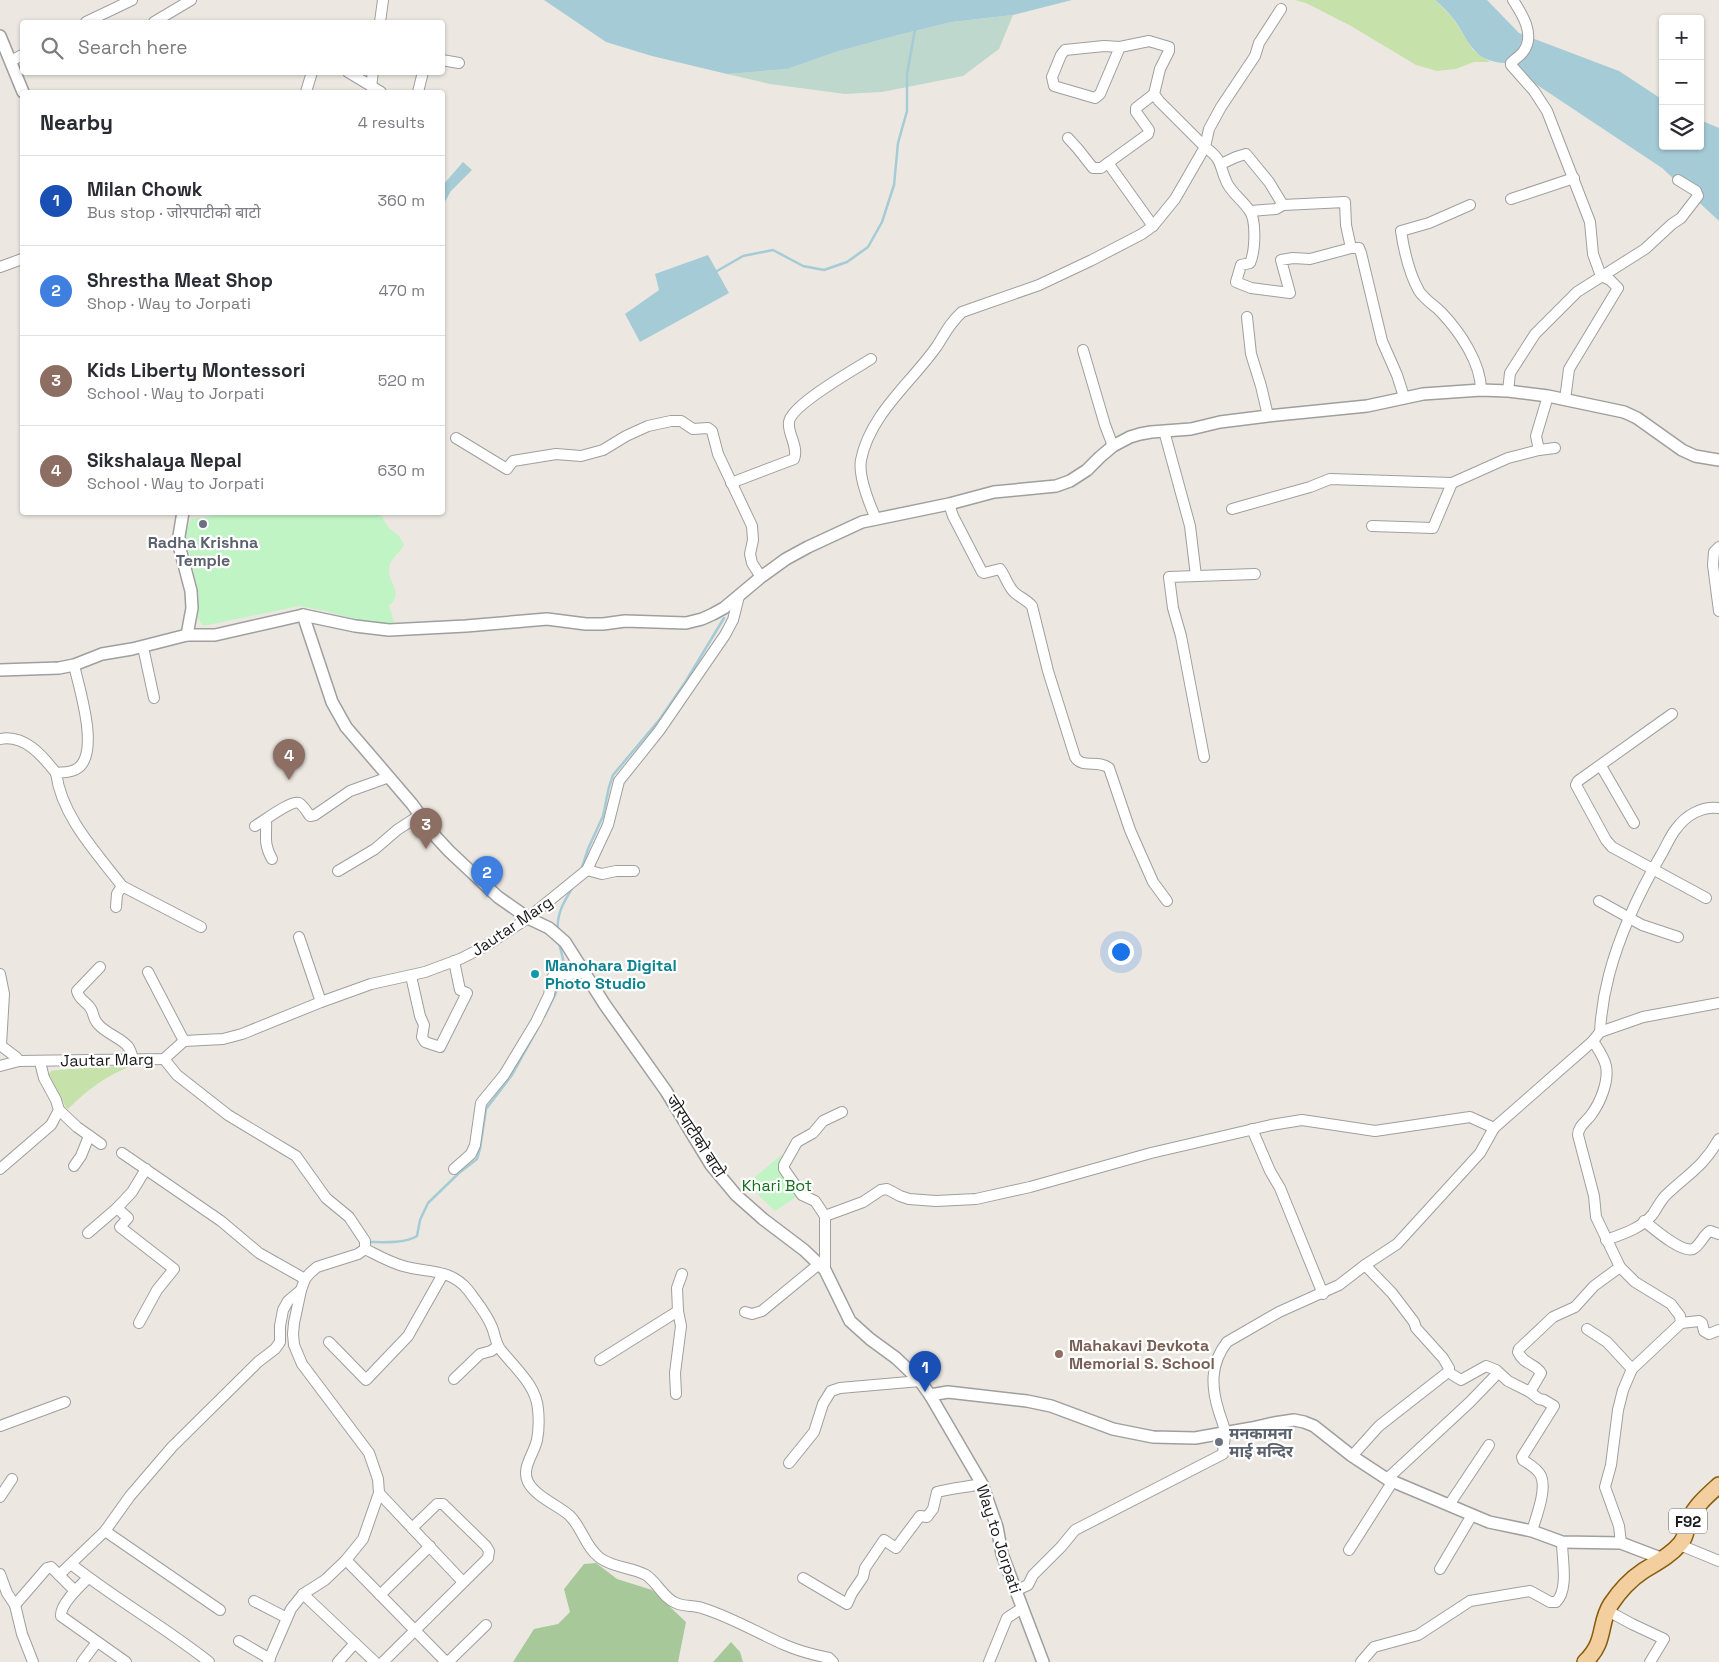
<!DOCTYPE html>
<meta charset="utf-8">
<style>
body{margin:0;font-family:"Space Grotesk","Noto Sans Devanagari",sans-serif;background:#f2f2f3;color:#2b2b33}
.controls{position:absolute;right:15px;top:15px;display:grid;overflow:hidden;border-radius:5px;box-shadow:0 1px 4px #0004}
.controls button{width:45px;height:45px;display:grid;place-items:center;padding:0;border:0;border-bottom:1px solid #e1e1e2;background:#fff;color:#2b2b33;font:25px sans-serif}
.you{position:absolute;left:1120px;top:951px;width:18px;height:18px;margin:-12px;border:4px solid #fff;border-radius:50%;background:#1a73e8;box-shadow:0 0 0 8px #1a73e833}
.badge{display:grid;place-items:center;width:32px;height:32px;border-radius:50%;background:#b51111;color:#fff;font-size:16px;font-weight:700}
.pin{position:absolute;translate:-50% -41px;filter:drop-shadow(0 1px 2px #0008)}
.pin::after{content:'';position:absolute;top:26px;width:18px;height:15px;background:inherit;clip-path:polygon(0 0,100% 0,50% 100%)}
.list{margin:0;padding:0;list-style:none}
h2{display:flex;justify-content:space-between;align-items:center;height:65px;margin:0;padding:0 20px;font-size:21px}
h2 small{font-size:16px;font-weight:400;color:#7c7c81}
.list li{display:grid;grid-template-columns:32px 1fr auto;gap:15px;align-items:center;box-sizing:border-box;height:90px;padding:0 20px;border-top:1px solid #e1e1e2}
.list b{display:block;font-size:19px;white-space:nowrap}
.list p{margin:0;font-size:16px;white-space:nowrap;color:#7c7c81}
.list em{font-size:16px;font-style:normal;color:#7c7c81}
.icon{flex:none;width:28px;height:28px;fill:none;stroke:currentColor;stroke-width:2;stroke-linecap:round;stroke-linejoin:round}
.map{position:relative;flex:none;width:1719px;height:1662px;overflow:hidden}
.search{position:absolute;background:#fff;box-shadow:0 1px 4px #0004;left:20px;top:20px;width:425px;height:55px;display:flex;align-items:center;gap:12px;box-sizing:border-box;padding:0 18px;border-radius:5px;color:#7c7c81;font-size:19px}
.panel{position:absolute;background:#fff;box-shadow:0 1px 4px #0004;left:20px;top:90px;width:425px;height:425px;border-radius:5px}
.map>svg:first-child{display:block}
.grass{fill:#c6e2aa}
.forest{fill:#a7c899}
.wetland{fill:#bfd8cd}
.park{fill:#c0f4c4}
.water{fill:#a5cbd6}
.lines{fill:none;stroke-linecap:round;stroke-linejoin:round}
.stream{stroke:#a5cbd6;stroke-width:2.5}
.minor-casing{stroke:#9f9f9f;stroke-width:12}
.tertiary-casing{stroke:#9f9f9f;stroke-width:14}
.primary-casing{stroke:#865d0c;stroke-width:18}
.minor{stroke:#fff;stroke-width:10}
.tertiary{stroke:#fff;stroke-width:11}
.primary{stroke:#f3cf9f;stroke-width:15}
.worship-dot{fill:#6b7280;stroke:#fff;stroke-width:2}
.culture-dot{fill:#0f9aa8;stroke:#fff;stroke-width:2}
.education-dot{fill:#8d6e63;stroke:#fff;stroke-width:2}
.labels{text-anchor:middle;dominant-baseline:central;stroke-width:4.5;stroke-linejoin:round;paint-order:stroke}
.shield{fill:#fff;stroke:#5f5f5f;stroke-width:1}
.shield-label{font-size:15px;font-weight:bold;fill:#1b1b1b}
.worship-label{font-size:16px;font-weight:bold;fill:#5b616d;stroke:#fff}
.street-label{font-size:16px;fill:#1b1b1b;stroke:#fff}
.culture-label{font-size:16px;font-weight:bold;fill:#0d838f;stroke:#fff;text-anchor:start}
.park-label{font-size:16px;fill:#146e1b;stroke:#fff}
.education-label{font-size:16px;font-weight:bold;fill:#785e54;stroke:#fff;text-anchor:start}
</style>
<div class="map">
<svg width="1719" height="1662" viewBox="0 0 1719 1662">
<rect width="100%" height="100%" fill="#ece8e1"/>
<g class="grass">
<path d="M1295,0h140l17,17 21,33 17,12h-16l-18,7 -19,2 -21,-6 -65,-39 -45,-23z"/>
<path d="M134,1065c-27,10 -46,24 -66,44l-2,-1 -3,-7 -16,-23 4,-7 5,-1z"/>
</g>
<g class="forest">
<path d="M596,1563l21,16 35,11 34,32 -8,40h-165l21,-33 24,-5 12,-12 -6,-23 20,-25z"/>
<path d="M731,1642l9,10 3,10h-30z"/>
</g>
<path class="wetland" d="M1013,15l-14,34 -36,27 -81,16 -37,2 -75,-10 -43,-10 60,-5 52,-18 59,-16 54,-13z"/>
<g class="park">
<path d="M234,513h145l10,15 10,8 5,8c-3,8 -11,12 -14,20 -6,19 16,25 -1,42l6,19h-23l-46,-14 -27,-5 -96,20 -5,-7 1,-23 -14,-61 6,-16z"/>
<path d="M781,1155l24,36 -30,20 -28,-27z"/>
</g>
<g class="water">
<path d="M544,0h528l-59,15 -61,7 -54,13 -59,16 -52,18 -60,5 -75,-18 -46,-14z"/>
<path d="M1435,0h52l32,33 100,38 44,29v46h37v-26l19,8v93l-57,-53 -158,-105c-33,-2 -35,-24 -52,-46 -5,-6 -11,-12 -17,-17z"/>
<path d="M463,162l9,8 -21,21 -8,14v-20z"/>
<path d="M708,255l21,38 -89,49 -15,-28 34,-24 -4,-16z"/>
</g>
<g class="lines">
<g class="stream">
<path d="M717,271l26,-15 30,-6 30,16 21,4 23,-8 21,-15 14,-25 12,-37 4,-42 9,-32v-37l8,-44"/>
<path d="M581,870l7,-21 15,-33 6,-29 4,-12 47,-56 26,-38 38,-63"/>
<path d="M558,930c-2,-16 7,-30 15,-43"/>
<path d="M559,943l6,24 -1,4"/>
<path d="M544,1017l11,-22 7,-19"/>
<path d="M367,1242c13,0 38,2 50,-6l3,-16 8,-17 31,-30 18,-14 3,-10 6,-40 26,-34 26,-47"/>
</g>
<g class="minor-casing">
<g id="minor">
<path d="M1513,0c9,14 23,35 10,52 -3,4 -8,7 -12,11v2l23,26 13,20 43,111 3,32 8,22 9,4 8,8 -49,81 -4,31"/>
<path d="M1281,9l-22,34 -4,13 -34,51 -12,22 -4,18c19,14 13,17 22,36 5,10 16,18 22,27 8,10 6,42 1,53l-9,2 -5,17 15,6 39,5 -9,-33 12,-2 17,1 41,-11"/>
<path d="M86,22l46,-22"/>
<path d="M154,22l37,-22"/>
<path d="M380,22l3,-22"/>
<path d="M442,60l17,3"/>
<path d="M11,61l11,-6"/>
<path d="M348,72l33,20"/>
<path d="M371,86l2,-14"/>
<path d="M306,92l6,-20"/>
<path d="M418,92l5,-20"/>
<path d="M1068,138l10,11 15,19h8l47,-34 1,-4 -13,-18v-4l18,-14"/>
<path d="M1108,163l45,63"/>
<path d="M1221,164l15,-7 10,-3 23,28 14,23 -7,4 -25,2"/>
<path d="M1511,199l63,-21"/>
<path d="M1283,205l62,-3 1,23 5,23h8l2,5 21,88 15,34 7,22"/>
<path d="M1470,205l-41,18 -28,8c3,20 8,42 18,60 6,9 15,14 22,21 19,20 40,51 40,78"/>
<path d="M0,267l22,-8"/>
<path d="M1247,317l4,37 10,32 7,30"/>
<path d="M1083,350l22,75 8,21"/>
<path d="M1508,391l2,-18 25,-39 42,-42 68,-43 27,-25 9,-6 17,-22 -2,-5 -18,-11"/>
<path d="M1164,431l26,95 6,50"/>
<path d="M456,438l51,31 6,-8 43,-7 25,2 22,-6 23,-14 22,-10 23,-5h10l12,8 15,-1 4,3 6,23 34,72 1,14 -3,14 2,9 9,14"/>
<path d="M1539,450l-3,-14 12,-40"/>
<path d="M731,483l63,-24c5,-12 -7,-26 -5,-37 2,-17 66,-53 82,-63"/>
<path d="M949,504l4,12 29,56 2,1 16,-4c6,8 8,18 15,24 6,5 12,7 17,13l16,65 27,86c7,12 23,2 34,11l21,62 23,52 14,19"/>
<path d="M1232,509l78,-22 20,-8 122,4 56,-25 31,-8 16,-2"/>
<path d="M876,519c-7,-16 -18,-43 -15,-59 9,-46 51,-78 76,-114 9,-14 12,-22 25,-34l77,-27 53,-25 50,-26 11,-8 22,-27 30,-52 -46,-46 -5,-7 6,-25 9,-18v-4l-20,-6 -29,6 -16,-1 -39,4 -4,5 -9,22 2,9 41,12 5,-4 20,-47"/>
<path d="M1372,526l61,2 19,-45"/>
<path d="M1719,547l-5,5 -1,13 6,46"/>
<path d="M143,647l11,51"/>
<path d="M74,665c5,23 26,87 4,103 -6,5 -15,4 -22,5 6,44 40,79 66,113l-5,8 -1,13"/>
<path d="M1672,714l-94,67 -2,4 30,55 6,7 94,51"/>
<path d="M0,739c24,-5 42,16 56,34"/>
<path d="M1204,757l-23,-121 -8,-28 -4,-31 86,-3"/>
<path d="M1601,766l33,57"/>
<path d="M266,820c1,16 -3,23 6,39"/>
<path d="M255,826c9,-5 36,-26 44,-23 4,2 8,9 11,13l5,-1 35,-24 39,-14"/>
<path d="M587,870l15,4 14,-3h18"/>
<path d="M338,871l37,-22 22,-19 23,-15"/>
<path d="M122,886l79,41"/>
<path d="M1599,901l43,24 36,12"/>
<path d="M299,937l22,65"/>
<path d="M100,967l-23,24c2,9 10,11 14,18 3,5 2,10 7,15 8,10 26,15 31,24 2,3 3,8 4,11"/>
<path d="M148,972l36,69"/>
<path d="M0,974l4,20 -3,51"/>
<path d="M411,976l9,40 4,9 -2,12 3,5 15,5 27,-54 -7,-3 -6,-29"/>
<path d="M1600,1032c1,-19 4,-38 9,-57 11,-42 30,-82 52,-120 5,-8 9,-19 15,-26 10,-14 26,-23 43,-21"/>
<path d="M1593,1041c5,8 11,16 13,25 3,16 -6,37 -15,49 -5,7 -13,11 -13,20l16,61 2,21 24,50 15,15 36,22 9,12 1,7 -49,46 -9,21 -5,20 -7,55 -6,22 14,39 2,17"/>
<path d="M0,1045l16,12 3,4"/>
<path d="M164,1059l13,16 51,40 68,41 30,42 23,19 16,24v8c12,6 24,13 38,17 24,7 47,2 65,24 8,11 18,23 23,35 4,8 4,17 9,24 15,19 36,36 38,60 1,10 1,21 -1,31 -3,14 -16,28 -9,42 7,14 29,23 41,33 13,12 16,32 31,43 14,10 31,9 46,17 11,7 17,23 30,28 8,4 18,2 26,5 29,9 56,25 83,37 14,6 29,10 44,13l4,4"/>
<path d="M0,1066l19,-5 145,-2 20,-18 39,-2 19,-5 79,-32 50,-18 54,-12 35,-13 24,-12 44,-29 59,-48 21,-45 11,-44 40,-50 66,-96 8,-15 6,-24"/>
<path d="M59,1110l18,17 24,17"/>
<path d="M1252,1129l18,42 10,17 43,106"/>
<path d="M122,1153l99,68 38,32 46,26"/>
<path d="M74,1166l7,-10 8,-20"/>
<path d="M0,1169l51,-44 8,-15 -3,-10 -12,-22 -4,-16"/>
<path d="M454,1169l17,-15 4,-9 6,-42 23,-28 32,-53 13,-27 3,-17 2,-3 32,-2"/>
<path d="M825,1216l38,-14 18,-12 6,-1 13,7 9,3 27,2 40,-2 54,-12 121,-34 120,-28 31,-5 73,11 95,-14 24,11"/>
<path d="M1644,1221c9,7 37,32 49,28 7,-3 10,-14 17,-18l9,3"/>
<path d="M88,1233l29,-25"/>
<path d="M1606,1240c17,-6 36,-12 47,-26 4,-6 8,-14 13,-19 21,-20 38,-29 53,-56"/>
<path d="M825,1270v-54l-10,-15 -13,-6 -18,-26v-4l13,-23 16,-9 10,-12 19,-9"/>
<path d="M745,1312l7,2 10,-3 57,-47"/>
<path d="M139,1323l18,-33 17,-21 -54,-42 8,-9 -11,-10 15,-16 14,-23"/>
<path d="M1681,1323l18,-2 3,2 2,8 5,3 10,-4"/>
<path d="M1587,1329l20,13 25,27"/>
<path d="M329,1342l37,38 42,-44 35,-62"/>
<path d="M600,1360l78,-49"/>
<path d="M1448,1372l13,8 25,-14 10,4 12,11 22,11 9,7 5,1 10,6 -32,51 1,3c6,4 15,9 18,16 6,14 -5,41 -9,55"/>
<path d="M454,1379l26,-25 11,-3 7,-5"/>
<path d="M1530,1392l11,-19c-6,-10 -17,-8 -23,-21l1,-3 34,-32 22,-10 19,-21 26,-19"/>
<path d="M676,1394l-1,-21 6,-47 -3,-15 -1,-23 5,-14"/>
<path d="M0,1426l65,-24"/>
<path d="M1352,1456l27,-30 69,-54 1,-4 -6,-10 -27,-30 -2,-6 -22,-29 -27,-28"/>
<path d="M789,1463l25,-31 9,-28 8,-13 9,-3 80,-7"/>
<path d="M1387,1479l83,-77 28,-29"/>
<path d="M379,1493l84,89"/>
<path d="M0,1497l12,-18"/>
<path d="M1449,1505l40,-60"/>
<path d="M105,1531l115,79"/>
<path d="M1680,1545l39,16"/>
<path d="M1349,1550l44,-69"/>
<path d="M346,1560l100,102"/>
<path d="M71,1564c44,35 94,63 138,98"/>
<path d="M1440,1569l32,-54"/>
<path d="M0,1574l7,19 8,12 7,29 11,28"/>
<path d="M59,1575l46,-44 25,-35 42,-49 86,-85 17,-13 5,-7v-16l3,-16 5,-9 13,-11"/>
<path d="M88,1578c-8,8 -28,26 -27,38l65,46"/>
<path d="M803,1578l44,26 5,-11 11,-16 2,-9 19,-28 12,8 24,-32 7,1 6,-8 4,-17c15,-4 30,-5 45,-8"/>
<path d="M1015,1591l13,-6 5,-10 28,-28 14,-17 148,-76c0,-7 2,-13 2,-20 0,-7 -4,-15 -6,-22 -8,-25 -9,-48 8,-70l52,-30 60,-27 26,-20 32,-21 83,-91 14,-25 99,-87 7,-9 43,-15 76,-14"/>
<path d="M303,1594l72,68"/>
<path d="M380,1595l50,-49"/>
<path d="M254,1601l33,17"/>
<path d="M15,1605l32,-37 4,-1 24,24"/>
<path d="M1608,1611l24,13 32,15 -14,23"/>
<path d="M239,1641l31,18"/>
<path d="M82,1662l15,-20"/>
<path d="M268,1662l23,-53 12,-15 22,-14 21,-20 17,-21 16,-46 -1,-14 -9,-26 -67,-89 -8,-19 -1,-11 1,-11 7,-33 4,-11 5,-6 7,-6 41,-13 7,-5"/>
<path d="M338,1662l17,-19"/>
<path d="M383,1662l105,-104 1,-7 -3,-5 -43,-42h-6l-25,24"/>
<path d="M448,1662l38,-37"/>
<path d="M989,1662l18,-44 15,-10"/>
<path d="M1361,1662l13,-15 44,-12 52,-34 60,-10 20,11h6c13,-12 6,-43 6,-60"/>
</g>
</g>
<g class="tertiary-casing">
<g id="tertiary">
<path d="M0,36l23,56"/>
<path d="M183,512l-4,24 1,13 11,42 1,17 -5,27"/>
<path d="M303,615l29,87 14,25 66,77 24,33 13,14 49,46 30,21 21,10 16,14 40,63 61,86 45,74 25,30 27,24 41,31 21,20 25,51 20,18 26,19 24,23 10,14 52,89 15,43 5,27 41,108"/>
<path d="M0,670l59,-2 15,-3 28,-11 30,-5 55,-14h28l88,-20 52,11 34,4 77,-4 81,-7 39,5h17l22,-3 61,2 16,-4 11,-5 11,-6 37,-31 25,-18 22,-12 54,-25 87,-18 45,-12 62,-6 14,-5 17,-11 13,-13 13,-11 17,-9 10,-3 11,-2 40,-3 29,-7 48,-6 99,-10 56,-12 58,-4 27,1 40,5 76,16 13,6 45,32 13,6 24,4"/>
<path d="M930,1395l18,-3 79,9 24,5 62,23 40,8 42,1 57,-10 22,-5 20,-3 10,2 10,4 38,30 35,23 102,43 43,9 30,11 59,1 42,16"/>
</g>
</g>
<g class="primary-casing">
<path id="primary" d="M1585,1662c22,-21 13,-38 26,-58 8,-12 20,-25 32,-33 13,-8 27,-15 37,-27 8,-9 5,-15 9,-24 6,-14 19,-25 30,-35"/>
</g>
<use href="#minor" class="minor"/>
<use href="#tertiary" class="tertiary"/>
<use href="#primary" class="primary"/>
</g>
<g class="worship-dot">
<circle cx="203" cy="524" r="5"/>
<circle cx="1219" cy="1442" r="5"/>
</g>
<circle class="culture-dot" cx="535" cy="974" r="5"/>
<circle class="education-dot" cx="1059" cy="1354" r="5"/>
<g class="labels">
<rect class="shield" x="1669" y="1508.5" width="38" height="25" rx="4"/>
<g class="shield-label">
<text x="1688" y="1521">F92</text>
</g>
<g class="worship-label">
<text x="203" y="542">Radha Krishna<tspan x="203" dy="18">Temple</tspan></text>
<text x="1229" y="1433" text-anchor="start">मनकामना<tspan x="1229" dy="18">माई मन्दिर</tspan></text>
</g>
<g class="street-label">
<text transform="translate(512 926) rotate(-34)">Jautar Marg</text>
<text transform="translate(107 1060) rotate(-1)">Jautar Marg</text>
<text transform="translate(696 1136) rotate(57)">जोरपाटीको बाटो</text>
<text transform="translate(999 1539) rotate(72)">Way to Jorpati</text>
</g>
<g class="culture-label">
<text x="545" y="965">Manohara Digital<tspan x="545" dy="18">Photo Studio</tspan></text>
</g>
<g class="park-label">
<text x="777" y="1185">Khari Bot</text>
</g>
<g class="education-label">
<text x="1069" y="1345">Mahakavi Devkota<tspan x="1069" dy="18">Memorial S. School</tspan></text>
</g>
</g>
</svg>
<div class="controls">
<button>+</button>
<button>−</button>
<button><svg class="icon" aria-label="layers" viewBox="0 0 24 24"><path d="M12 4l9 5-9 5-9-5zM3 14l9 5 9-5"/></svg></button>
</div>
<div class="you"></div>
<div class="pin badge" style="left:925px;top:1392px;background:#1a4fb4">1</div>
<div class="pin badge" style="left:487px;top:897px;background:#3f7fe0">2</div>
<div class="pin badge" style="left:426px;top:849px;background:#8d6e63">3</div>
<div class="pin badge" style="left:289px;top:780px;background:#8d6e63">4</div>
<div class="search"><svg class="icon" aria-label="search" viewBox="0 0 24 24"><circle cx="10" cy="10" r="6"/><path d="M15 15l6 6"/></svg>Search here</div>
<section class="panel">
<h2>Nearby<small>4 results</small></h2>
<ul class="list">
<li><span class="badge" style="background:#1a4fb4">1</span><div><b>Milan Chowk</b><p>Bus stop · जोरपाटीको बाटो</p></div><em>360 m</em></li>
<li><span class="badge" style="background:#3f7fe0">2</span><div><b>Shrestha Meat Shop</b><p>Shop · Way to Jorpati</p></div><em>470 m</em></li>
<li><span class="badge" style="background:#8d6e63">3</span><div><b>Kids Liberty Montessori</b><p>School · Way to Jorpati</p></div><em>520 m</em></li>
<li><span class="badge" style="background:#8d6e63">4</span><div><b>Sikshalaya Nepal</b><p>School · Way to Jorpati</p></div><em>630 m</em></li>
</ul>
</section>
</div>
